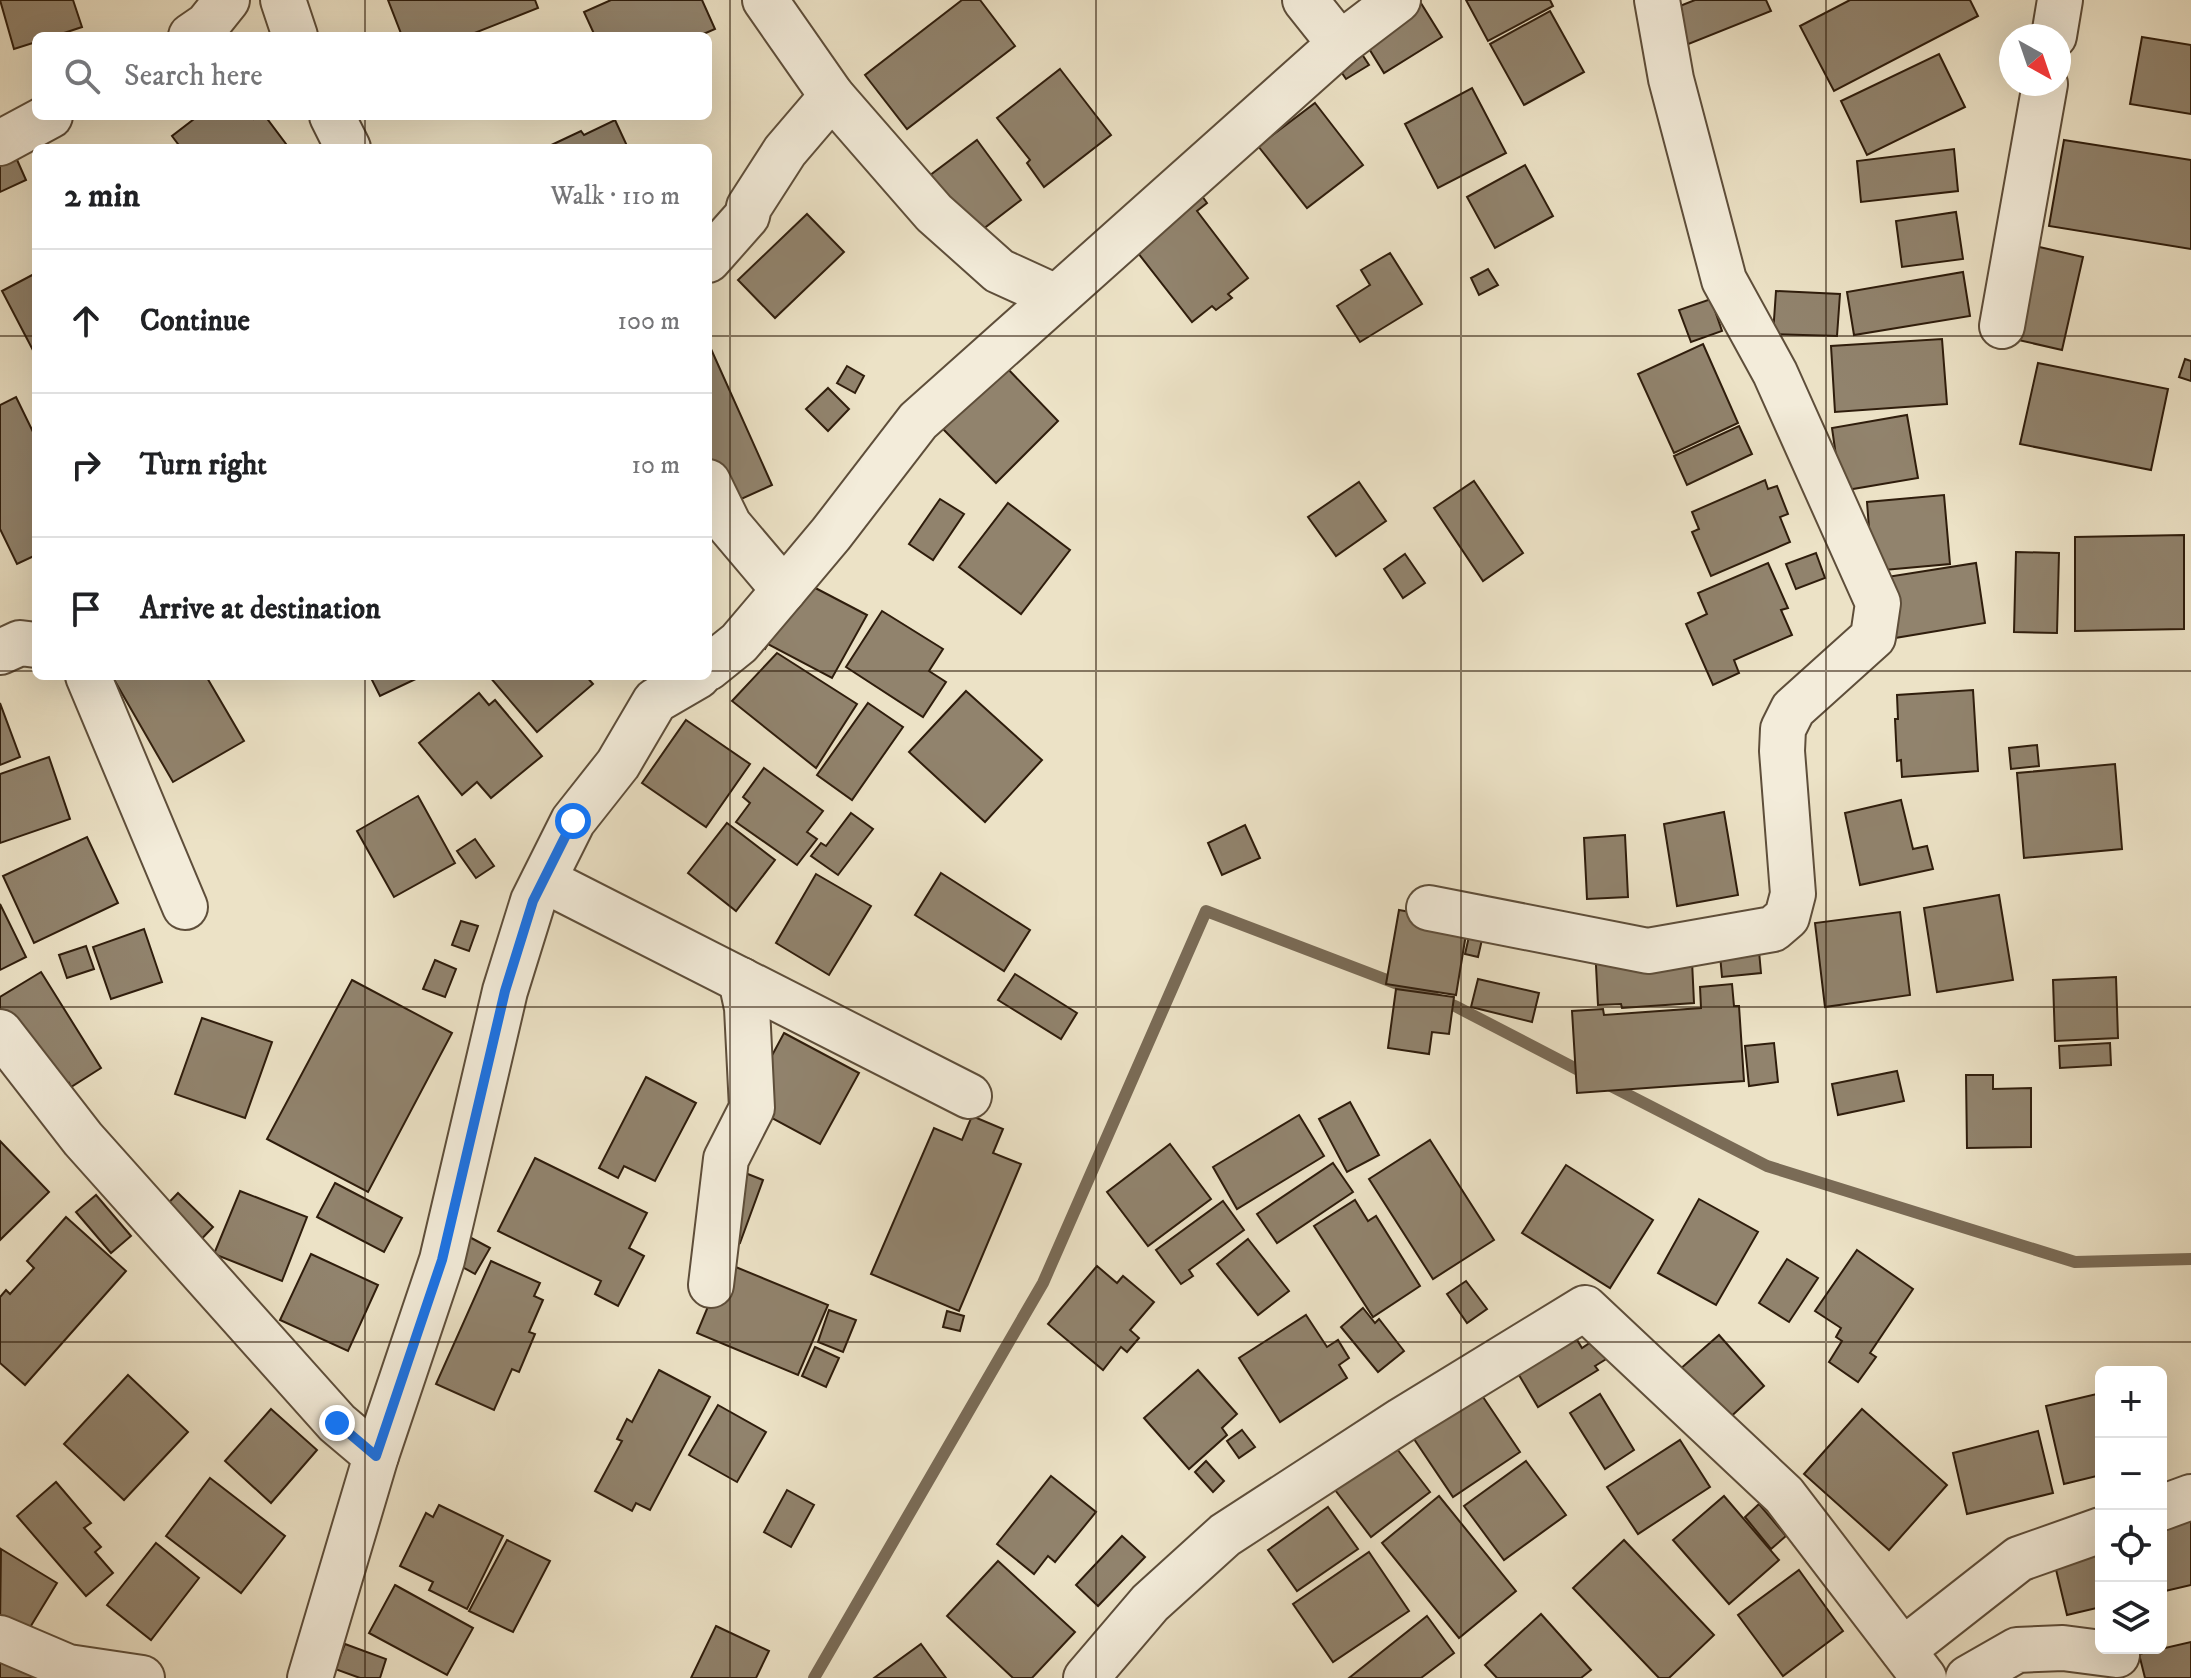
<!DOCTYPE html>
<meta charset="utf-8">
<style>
body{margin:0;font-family:"IM FELL DW Pica",serif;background:#f6f6f6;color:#202124}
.controls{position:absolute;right:24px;bottom:24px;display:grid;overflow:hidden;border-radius:12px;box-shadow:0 8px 32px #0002}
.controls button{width:72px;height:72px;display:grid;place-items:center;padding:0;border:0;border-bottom:2px solid #e0e0e0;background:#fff;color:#202124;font:40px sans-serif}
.compass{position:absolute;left:1999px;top:24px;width:72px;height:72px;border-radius:50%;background:#fff;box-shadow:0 8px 32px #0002;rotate:140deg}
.stop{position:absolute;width:24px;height:24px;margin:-18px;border:6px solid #1a73e8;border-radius:50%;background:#fff}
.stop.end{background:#1a73e8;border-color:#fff;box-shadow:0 2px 8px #0008}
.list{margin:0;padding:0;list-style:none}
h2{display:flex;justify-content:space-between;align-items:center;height:104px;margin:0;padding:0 32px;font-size:34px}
h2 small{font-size:26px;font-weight:400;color:#757577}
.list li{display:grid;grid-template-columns:52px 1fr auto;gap:24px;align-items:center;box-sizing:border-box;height:144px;padding:0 32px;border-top:2px solid #e0e0e0}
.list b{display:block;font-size:30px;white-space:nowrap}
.list em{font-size:26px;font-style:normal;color:#757577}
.icon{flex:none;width:44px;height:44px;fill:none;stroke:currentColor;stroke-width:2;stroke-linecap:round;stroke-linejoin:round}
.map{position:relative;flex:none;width:2191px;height:1678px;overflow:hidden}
.search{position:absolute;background:#fff;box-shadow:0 8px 32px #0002;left:32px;top:32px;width:680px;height:88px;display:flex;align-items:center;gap:20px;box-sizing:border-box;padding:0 28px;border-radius:12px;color:#757577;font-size:30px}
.panel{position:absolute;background:#fff;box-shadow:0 8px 32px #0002;left:32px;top:144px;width:680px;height:536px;border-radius:12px}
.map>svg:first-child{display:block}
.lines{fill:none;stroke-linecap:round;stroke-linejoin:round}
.stream{stroke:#7a6b56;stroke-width:12}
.building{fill:#91836d;stroke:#2f1d0c;stroke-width:2}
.minor-casing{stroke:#5e4e3a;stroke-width:48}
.minor{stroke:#f3ecda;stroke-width:44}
.route{stroke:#1a73e8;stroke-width:10}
.grid{fill:none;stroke:#2f1d0c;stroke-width:2;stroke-opacity:0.55}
</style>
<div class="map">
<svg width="2191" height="1678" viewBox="0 0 2191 1678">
<rect width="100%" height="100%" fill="#ece2c6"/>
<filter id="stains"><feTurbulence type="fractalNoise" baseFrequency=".0025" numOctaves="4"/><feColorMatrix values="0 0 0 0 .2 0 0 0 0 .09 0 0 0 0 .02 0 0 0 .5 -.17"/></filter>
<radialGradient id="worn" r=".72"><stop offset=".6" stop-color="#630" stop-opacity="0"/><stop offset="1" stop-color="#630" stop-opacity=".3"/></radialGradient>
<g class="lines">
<g class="stream">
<path d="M1605,1083l162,83 308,96 116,-3"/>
<path d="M814,1678l229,-395 163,-372 249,95 133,69"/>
</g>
</g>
<g class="building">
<path d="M0,0h73l9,27 -27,9h-19v6l-22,7z"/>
<path d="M388,0h147l3,8 -71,28h-65z"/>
<path d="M611,0h91l13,29 -16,7h-104l-11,-24z"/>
<path d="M962,0h18l35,46 -108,83 -42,-54z"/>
<path d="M1419,0l23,37 -58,36 -24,-39z"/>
<path d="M1466,0h84l3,6 -65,35z"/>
<path d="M1695,0h71l5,11 -95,38 -14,-36z"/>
<path d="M1850,0h120l8,16 -144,75 -34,-65z"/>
<path d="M1550,11l34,61 -60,33 -34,-61z"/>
<path d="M2142,37l49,8v69l-61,-10z"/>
<path d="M1354,42l15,23 -23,14 -15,-22z"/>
<path d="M1939,54l26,53 -98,48 -26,-54z"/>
<path d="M1060,69l51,66 -67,52 -17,-24 3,-3 -33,-42z"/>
<path d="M1472,88l34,65 -68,35 -33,-64z"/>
<path d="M1315,103l48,62 -56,43 -49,-62z"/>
<path d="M198,116h54l2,3 11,-3 24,32h-108l-9,-12z"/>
<path d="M615,120l13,28h-83l36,-17 3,4z"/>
<path d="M977,140l44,60 -47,36 -45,-60z"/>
<path d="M2064,140l127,20v89l-142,-23z"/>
<path d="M1954,149l4,42 -97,11 -4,-41z"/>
<path d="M14,153l12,27 -26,12v-33z"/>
<path d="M1525,165l28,51 -58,32 -28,-51z"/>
<path d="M1197,189l10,14 -10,8 51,67 -20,16 4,4 -16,12 -4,-4 -20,16 -65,-83z"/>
<path d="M1956,212l7,47 -61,8 -6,-46z"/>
<path d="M807,214l37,38 -69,66 -37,-38z"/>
<path d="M2035,246l48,11 -21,93 -48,-11z"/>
<path d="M1390,253l32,51 -62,38 -23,-36 33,-21 -9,-15z"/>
<path d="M1488,269l10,16 -19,10 -8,-17z"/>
<path d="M1963,272l7,44 -116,19 -7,-43z"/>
<path d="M36,273v83l-34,-65z"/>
<path d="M1776,291l64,3 -3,42 -64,-2z"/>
<path d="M1711,299l11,32 -31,11 -12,-32z"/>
<path d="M1942,339l5,65 -112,8 -4,-66z"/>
<path d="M1703,344l35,79 -64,30 -36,-79z"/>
<path d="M711,349l61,136 -64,29v-164z"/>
<path d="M2185,359l6,2v20l-12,-4z"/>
<path d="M2038,363l130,26 -17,81 -131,-26z"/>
<path d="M847,366l17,10 -9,17 -18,-10z"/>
<path d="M1006,367l52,54 -62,62 -53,-54z"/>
<path d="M828,388l21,21 -21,22 -22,-22z"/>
<path d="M16,397l20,41v117l-19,9 -17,-35v-124z"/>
<path d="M1907,415l11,63 -77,13 -9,-63z"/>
<path d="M1739,426l13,28 -65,31 -13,-29z"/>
<path d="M1765,480l3,9 9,-3 11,28 -8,3 10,25 -79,34 -19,-44 7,-3 -7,-17z"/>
<path d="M1474,481l49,72 -40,28 -49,-73z"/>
<path d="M1359,482l27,39 -50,35 -28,-39z"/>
<path d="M1944,495l6,69 -88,8 -3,-43 10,-1 -2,-26z"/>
<path d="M940,499l24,15 -31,46 -24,-16z"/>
<path d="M1008,503l62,47 -49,64 -62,-47z"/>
<path d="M2184,535v94l-109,2v-94z"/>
<path d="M2016,552l43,1 -2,80 -43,-1z"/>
<path d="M1816,553l9,25 -29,11 -10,-25z"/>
<path d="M1405,554l20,29 -22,15 -19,-29z"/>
<path d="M1768,563l20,45 -7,2 11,25 -58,25 5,13 -26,12 -27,-61 21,-10 -9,-21z"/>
<path d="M1976,563l9,60 -108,18 -9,-61z"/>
<path d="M802,581l65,34 -35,63 -64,-34 -3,5 -22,-12z"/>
<path d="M882,611l61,38 -14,22 17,11 -23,35 -77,-50z"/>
<path d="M777,653l80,51 -41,64 -84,-67z"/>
<path d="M112,676h94l38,65 -71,41z"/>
<path d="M370,676h52l-42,20z"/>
<path d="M489,676h97l7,8 -56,48z"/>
<path d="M1973,690l5,81 -76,6 -1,-17 -4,1 -2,-42h3l-1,-24z"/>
<path d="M966,691l76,69 -57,62 -76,-70z"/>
<path d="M479,693l10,12 6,-5 47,56 -51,42 -14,-16 -15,13 -43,-52z"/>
<path d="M0,703l20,54 -20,8z"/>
<path d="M868,703l35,24 -51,73 -35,-25z"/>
<path d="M686,720l64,44 -44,63 -64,-44z"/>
<path d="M2037,745l2,21 -28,3 -2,-21z"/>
<path d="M49,757l21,62 -70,24v-69z"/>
<path d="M2115,764l7,85 -98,9 -7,-85z"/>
<path d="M764,768l59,43 -16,21 10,7 -20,26 -61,-43 14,-19 -7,-6z"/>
<path d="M418,796l37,67 -61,34 -37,-66z"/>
<path d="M1901,800l12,49 14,-3 6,23 -73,16 -15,-72z"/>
<path d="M1724,812l14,83 -61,11 -13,-82z"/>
<path d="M851,813l22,16 -35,46 -27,-19 10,-13 5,3z"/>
<path d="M727,823l48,37 -39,51 -48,-38z"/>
<path d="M1245,825l15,33 -38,17 -14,-32z"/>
<path d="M1625,835l3,62 -41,2 -3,-61z"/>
<path d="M87,837l31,66 -84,40 -31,-67z"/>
<path d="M475,839l19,27 -18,12 -19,-27z"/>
<path d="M941,873l89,57 -26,41 -89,-56z"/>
<path d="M816,874l55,32 -42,69 -53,-32z"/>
<path d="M1999,895l14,85 -76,12 -13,-84z"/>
<path d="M0,904l26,53 -26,13z"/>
<path d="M1399,910l69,12 -12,73 -70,-11z"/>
<path d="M1900,912l10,83 -85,12 -10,-84z"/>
<path d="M1473,919l13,3 -8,35 -13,-3z"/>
<path d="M461,921l17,5 -9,25 -17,-6z"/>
<path d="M144,929l18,53 -51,17 -18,-52z"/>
<path d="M1757,929l4,44 -39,4 -4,-44z"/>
<path d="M1691,940l3,63 -72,5 -1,-4 -23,1 -3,-59z"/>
<path d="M86,946l8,23 -27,9 -8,-23z"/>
<path d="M435,960l21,9 -11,28 -22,-8z"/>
<path d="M41,972l60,96 -30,19 -2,-4 -26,16 -43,-69v-33z"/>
<path d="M1015,974l62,39 -16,26 -63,-39z"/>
<path d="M2116,977l2,61 -63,3 -2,-61z"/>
<path d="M1478,979l61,14 -7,29 -61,-15z"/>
<path d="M352,980l100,53 -84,159 -101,-53z"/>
<path d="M1732,984l2,22h5l5,75 -167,12 -5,-82 31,-2 1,6 97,-7 -1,-21z"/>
<path d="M1396,989l58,8 -5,37 -17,-2 -3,22 -41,-6z"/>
<path d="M202,1018l70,24 -27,76 -70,-24z"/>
<path d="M784,1033l75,40 -39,71 -74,-40z"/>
<path d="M1774,1043l4,39 -29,4 -4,-40z"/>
<path d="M2110,1043l1,22 -51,3 -1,-22z"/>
<path d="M1897,1071l7,30 -66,14 -6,-31z"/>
<path d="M1966,1075h27v14l38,-1v59l-64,1z"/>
<path d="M646,1077l50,26 -41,78 -31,-15 -6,12 -19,-10z"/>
<path d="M1350,1102l29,53 -32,17 -28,-53z"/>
<path d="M1299,1115l25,41 -87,53 -24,-42z"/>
<path d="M972,1116l31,13 -10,24 28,11 -62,147 -88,-37 63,-146 28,12z"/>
<path d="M1430,1140l64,100 -61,39 -64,-100z"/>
<path d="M0,1141l49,51 -49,48z"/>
<path d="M1170,1144l41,55 -63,47 -41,-54z"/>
<path d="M535,1158l112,55 -18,35 15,8 -26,50 -23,-12 6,-13 -103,-50z"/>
<path d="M1333,1163l20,29 -76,51 -20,-29z"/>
<path d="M1566,1165l87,55 -43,68 -88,-55z"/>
<path d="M730,1167l33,13 -23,63 -34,-13z"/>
<path d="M335,1183l67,35 -18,34 -67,-35z"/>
<path d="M240,1191l67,26 -25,64 -68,-27z"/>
<path d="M178,1193l35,34 -22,23 -35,-34z"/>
<path d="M96,1195l35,41 -20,17 -35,-41z"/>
<path d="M1699,1199l59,33 -42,73 -58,-32z"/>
<path d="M1355,1200l13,21 8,-5 44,70 -47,31 -59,-91z"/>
<path d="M1223,1201l21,29 -55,40 4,6 -12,8 -25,-34z"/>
<path d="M66,1217l60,54 -101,114 -25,-22v-66l6,-7 4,4 24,-26 -7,-7z"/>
<path d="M462,1233l28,15 -15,26 -27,-15z"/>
<path d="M1248,1239l41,52 -31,24 -41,-51z"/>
<path d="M1857,1250l56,39 -43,64 6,4 -18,25 -29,-20 13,-21 -6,-4 5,-9 -26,-17z"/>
<path d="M311,1254l67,31 -30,66 -68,-31z"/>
<path d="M1787,1259l31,19 -29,44 -30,-19z"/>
<path d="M491,1261l49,22 -6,13 9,4 -14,32 6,2 -16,38 -7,-3 -18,41 -58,-26z"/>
<path d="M726,1263l102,42 -30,70 -101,-42z"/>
<path d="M1097,1266l20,17 6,-7 31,26 -24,28 9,8 -12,14 -6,-5 -18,23 -55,-46z"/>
<path d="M1466,1281l21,28 -20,14 -20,-29z"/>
<path d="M1363,1308l12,15 4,-4 25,32 -26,21 -37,-45z"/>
<path d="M829,1310l27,10 -13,32 -25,-10z"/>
<path d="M947,1311l17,5 -4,15 -17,-4z"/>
<path d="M1306,1315l21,32 11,-7 11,18 -10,7 8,13 -67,44 -41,-64z"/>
<path d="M1571,1330l11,18 15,-10 11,20 -13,8 3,4 -60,37 -25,-42z"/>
<path d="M1719,1335l45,51 -39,36 -46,-52z"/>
<path d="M815,1347l24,11 -13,29 -24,-11z"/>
<path d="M659,1370l51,27 -60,113 -14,-7 -4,8 -37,-20 27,-50 -5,-2 10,-20 5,3z"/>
<path d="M1198,1370l39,44 -15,14 5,7 -38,34 -45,-51z"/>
<path d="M128,1375l60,57 -64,68 -60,-56z"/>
<path d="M2101,1393v82l-37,9 -18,-78z"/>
<path d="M1481,1394l39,58 -67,45 -39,-58z"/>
<path d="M1600,1394l34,56 -29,19 -35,-56z"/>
<path d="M718,1405l48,27 -29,50 -48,-27z"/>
<path d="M271,1409l46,41 -46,53 -46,-42z"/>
<path d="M1862,1409l85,76 -58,65 -85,-76z"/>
<path d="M1242,1430l13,17 -16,11 -12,-17z"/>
<path d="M2038,1431l15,62 -86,21 -14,-61z"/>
<path d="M1680,1440l30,47 -72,47 -31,-47z"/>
<path d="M1391,1441l39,51 -59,45 -39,-51z"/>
<path d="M1206,1461l18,20 -11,11 -18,-20z"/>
<path d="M1526,1461l40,54 -62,45 -40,-54z"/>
<path d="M1051,1476l45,36 -41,50 -7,-6 -14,18 -37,-30z"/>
<path d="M210,1478l75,58 -44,57 -75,-57z"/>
<path d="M56,1482l35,41 -7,5 17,19 -6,5 18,21 -27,23 -69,-80z"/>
<path d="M787,1490l27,15 -23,42 -27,-15z"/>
<path d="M1439,1496l77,95 -57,47 -77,-95z"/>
<path d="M1724,1496l55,64 -50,44 -56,-64z"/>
<path d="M1759,1504l27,32 -15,13 -26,-32z"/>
<path d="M439,1505l64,31 -36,73 -38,-19 4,-8 -33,-16 26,-53 7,4z"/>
<path d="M1328,1507l30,42 -61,42 -29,-41z"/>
<path d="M2191,1515v70l-30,7v-70z"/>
<path d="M1122,1536l23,21 -47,49 -22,-21z"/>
<path d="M2101,1537v70l-34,8 -16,-66z"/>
<path d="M507,1540l43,21 -37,71 -44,-21z"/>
<path d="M1624,1540l90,95 -45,43h-10l-86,-90z"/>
<path d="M156,1543l43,35 -48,62 -44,-35z"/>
<path d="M1,1549l56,34 -34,56 -23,-14z"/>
<path d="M1369,1552l40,59 -76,51 -40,-58z"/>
<path d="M998,1561l77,71 -43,46h-19l-66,-62z"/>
<path d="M1799,1570l44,61 -60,45 -45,-61z"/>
<path d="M395,1585l78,43 -26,47 -78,-42z"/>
<path d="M1541,1614l50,56 -10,8h-84l-12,-13z"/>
<path d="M1427,1616l27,37 -33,25h-72z"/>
<path d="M716,1626l53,25 -13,27h-65z"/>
<path d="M2191,1642v36h-46l-6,-24z"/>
<path d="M345,1644l41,15 -6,19h-20l-25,-9z"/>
<path d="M921,1644l25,34h-72z"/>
<path d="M0,1651l52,27h-52z"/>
</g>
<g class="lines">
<g class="minor-casing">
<g id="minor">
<path d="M283,0l12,36"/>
<path d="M765,0l67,96 102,117 65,58 57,26"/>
<path d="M1305,0l35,44"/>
<path d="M191,36l16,-11 20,-25"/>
<path d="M2054,36l6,-36"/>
<path d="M332,116l16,32"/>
<path d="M0,143l50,-27"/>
<path d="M708,260l39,-44 2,-9 36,-56 47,-55"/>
<path d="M2002,326l43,-242"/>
<path d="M708,482l21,43 55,65"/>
<path d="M0,652l20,-9 16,2"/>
<path d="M708,668l31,-25 45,-53 47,-56 87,-113 422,-377 58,-44"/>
<path d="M88,676l97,231"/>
<path d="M544,880l425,216"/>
<path d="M1429,908l219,43 125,-22 14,-12 6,-23 -11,-143 1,-22 10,-20 80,-72 5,-34 -103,-230 -51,-93 -53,-201 -14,-79"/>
<path d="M0,1032l83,107 254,284 39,33"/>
<path d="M711,1285l15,-126 26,-51 -5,-100 -6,-28"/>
<path d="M2161,1508l30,-11"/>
<path d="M0,1638l68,29 74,11"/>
<path d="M1903,1650l116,-91 82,-29"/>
<path d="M310,1678l66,-222 66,-196 63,-269 28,-90 40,-80 45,-57 37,-63 43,-25"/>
<path d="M1086,1678l64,-75 75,-68 177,-115 183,-112 199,187 140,183"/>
<path d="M1968,1678l49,-28 46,-2 54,7"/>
</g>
</g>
<use href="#minor" class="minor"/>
</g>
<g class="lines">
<path class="route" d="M337,1423l39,33 66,-196 63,-269 28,-90 40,-80"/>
</g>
<path class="grid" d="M365,0v36M730,0v1678M1096,0v1678M1461,0v1678M1826,0v1678M365,116v32M0,336h36M708,336h1483M0,671h36M708,671h1483M365,676v1002M0,1007h2191M0,1342h2191"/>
<rect width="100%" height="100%" filter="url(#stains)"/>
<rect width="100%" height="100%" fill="url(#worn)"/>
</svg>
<div class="controls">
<button>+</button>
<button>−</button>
<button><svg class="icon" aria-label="locate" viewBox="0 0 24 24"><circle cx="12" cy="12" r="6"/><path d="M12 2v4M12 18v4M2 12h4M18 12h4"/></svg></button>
<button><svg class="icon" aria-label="layers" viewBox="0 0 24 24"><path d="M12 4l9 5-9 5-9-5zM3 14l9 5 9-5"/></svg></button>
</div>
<svg class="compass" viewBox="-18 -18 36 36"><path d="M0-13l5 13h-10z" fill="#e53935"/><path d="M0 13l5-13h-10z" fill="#757577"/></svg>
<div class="stop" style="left:573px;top:821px"></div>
<div class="stop end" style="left:337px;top:1423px"></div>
<div class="search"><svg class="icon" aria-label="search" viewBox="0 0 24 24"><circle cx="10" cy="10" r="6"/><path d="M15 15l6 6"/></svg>Search here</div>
<section class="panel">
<h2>2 min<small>Walk · 110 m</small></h2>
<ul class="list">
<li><svg class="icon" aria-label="ahead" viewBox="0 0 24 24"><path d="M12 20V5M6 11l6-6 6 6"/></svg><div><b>Continue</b></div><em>100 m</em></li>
<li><svg class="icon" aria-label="right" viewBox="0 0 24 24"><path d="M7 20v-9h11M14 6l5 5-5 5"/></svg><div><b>Turn right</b></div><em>10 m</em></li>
<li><svg class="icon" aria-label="arrive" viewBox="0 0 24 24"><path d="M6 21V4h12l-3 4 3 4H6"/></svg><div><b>Arrive at destination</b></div></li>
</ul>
</section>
</div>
